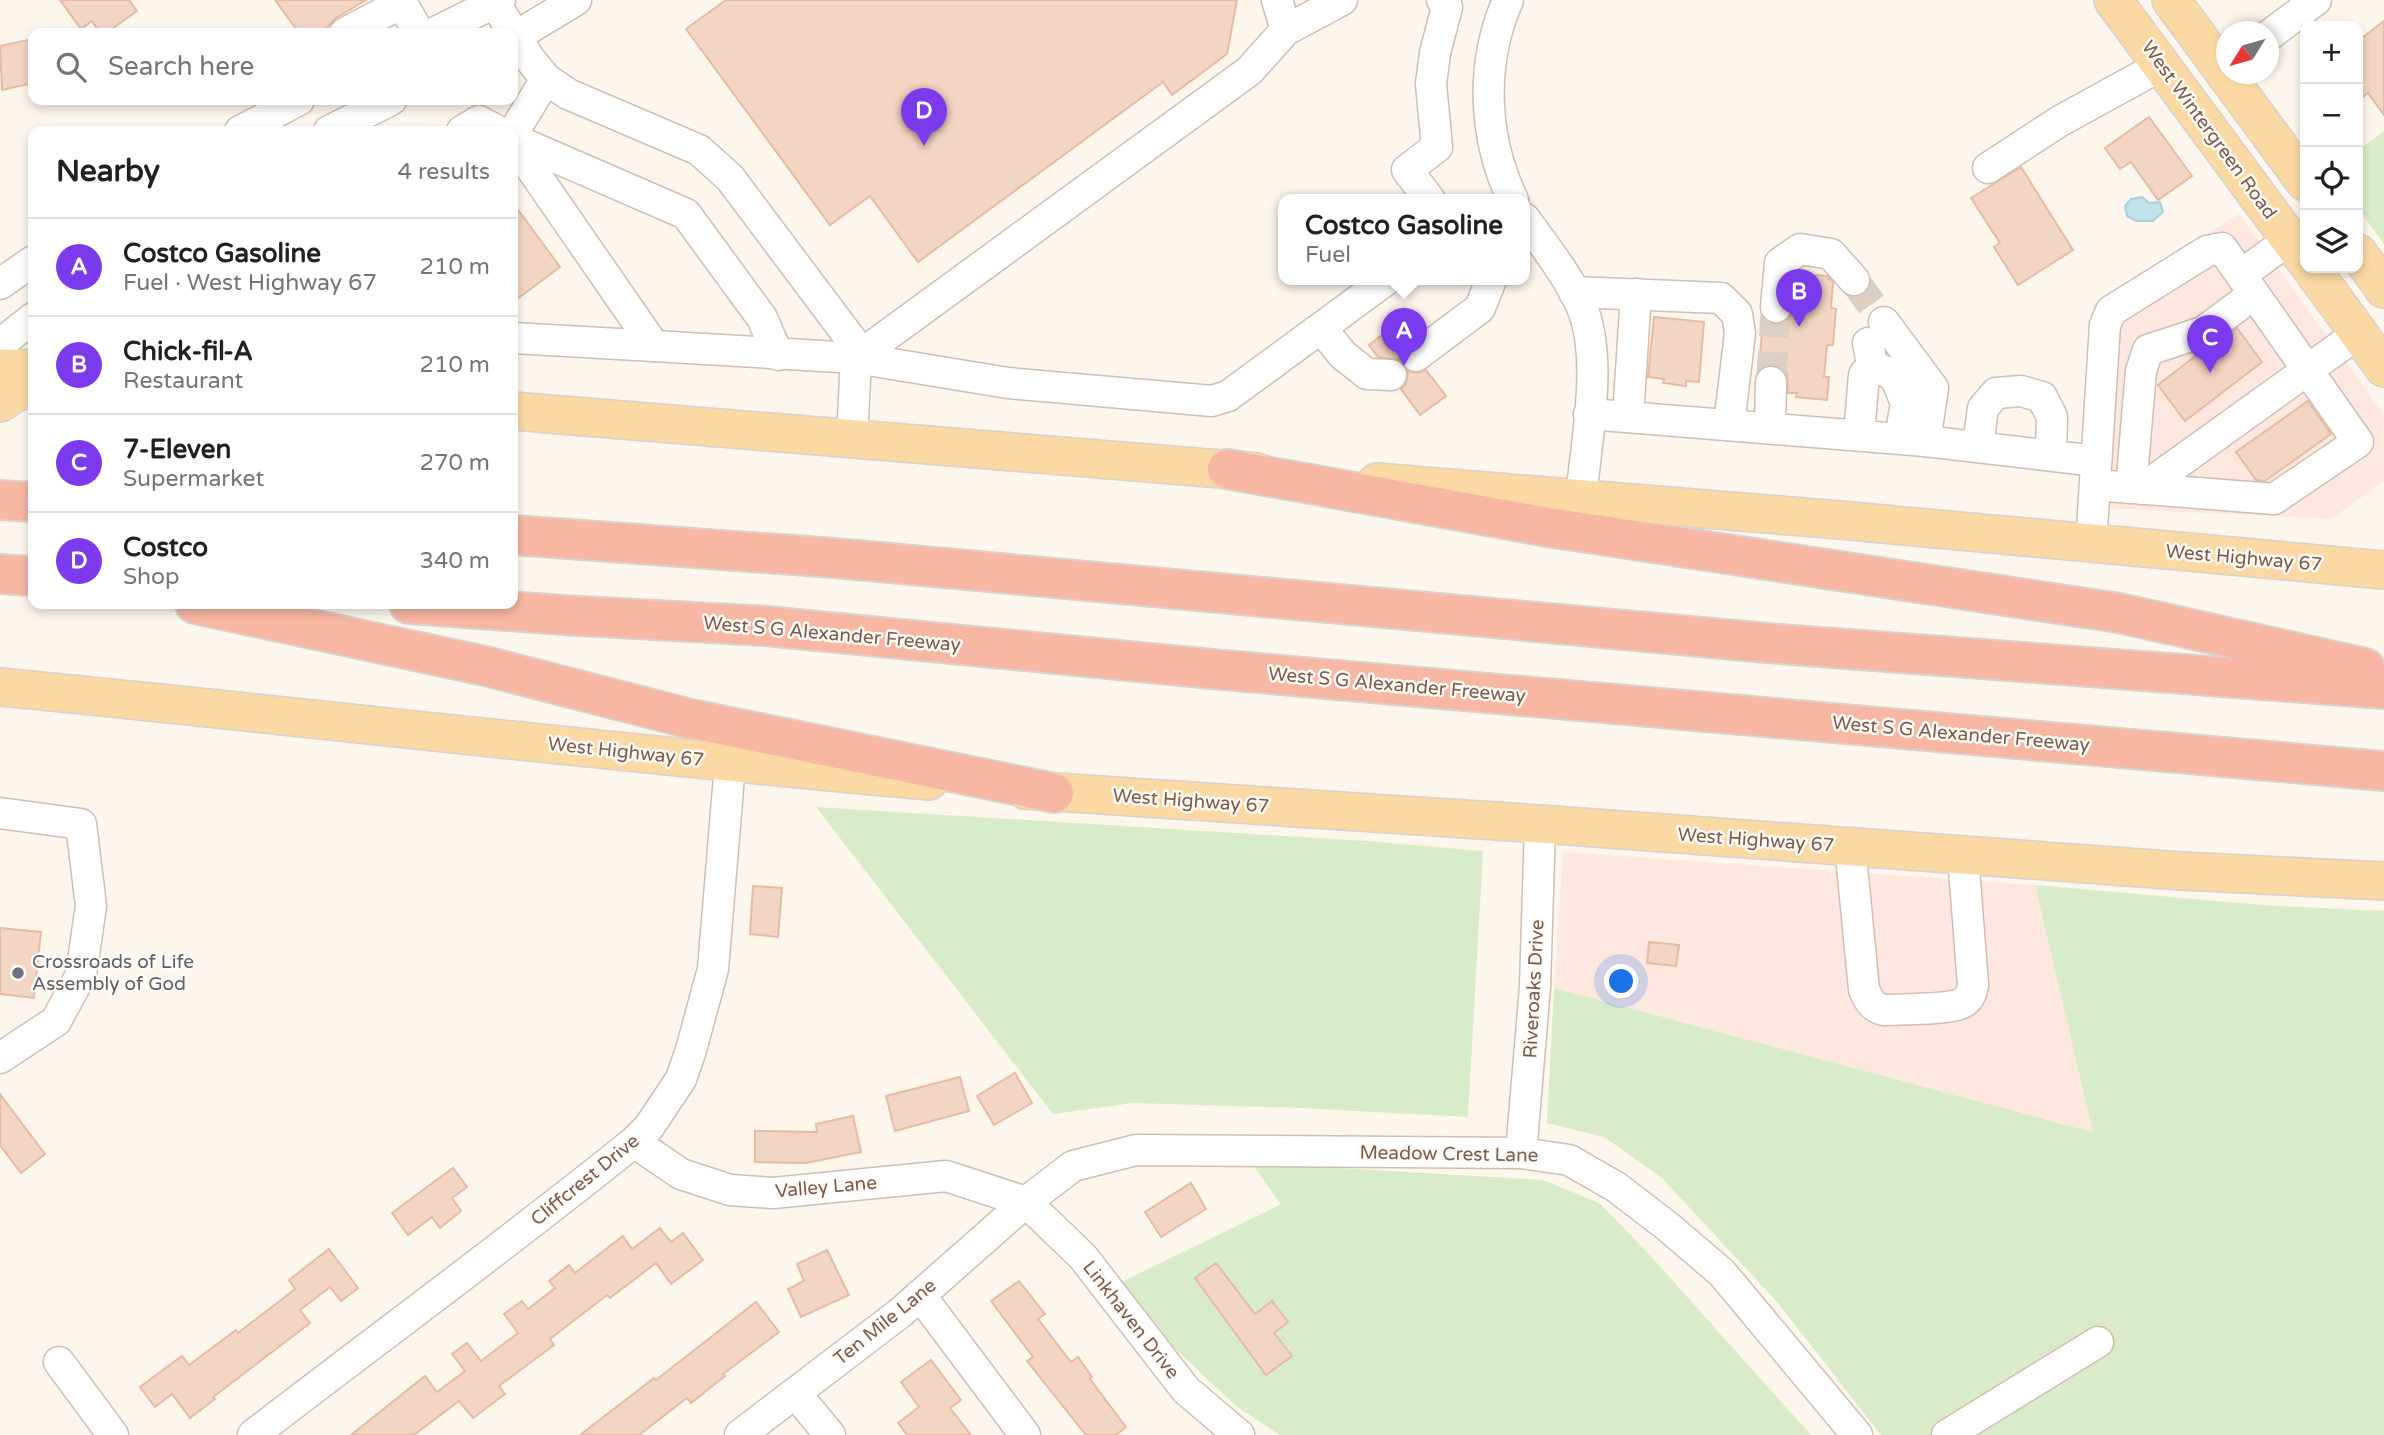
<!DOCTYPE html>
<meta charset="utf-8">
<style>
body{margin:0;font-family:"Varela Round",sans-serif;background:#f6f6f6;color:#202124}
.controls{position:absolute;right:21px;top:21px;display:grid;overflow:hidden;border-radius:14px;box-shadow:0 4px 10px #0003}
.controls button{width:63px;height:63px;display:grid;place-items:center;padding:0;border:0;border-bottom:2px solid #e0e0e0;background:#fff;color:#202124;font:35px sans-serif}
.compass{position:absolute;left:2216px;top:21px;width:63px;height:63px;border-radius:50%;background:#fff;box-shadow:0 4px 10px #0003;rotate:233deg}
.you{position:absolute;left:1622px;top:982px;width:24px;height:24px;margin:-18px;border:5px solid #fff;border-radius:50%;background:#1a73e8;box-shadow:0 0 0 10px #1a73e833}
.badge{display:grid;place-items:center;width:46px;height:46px;border-radius:50%;background:#7c3aed;color:#fff;font-size:23px;font-weight:700}
.pin{position:absolute;translate:-50% -58px;filter:drop-shadow(0 2px 4px #0008)}
.pin::after{content:'';position:absolute;top:37px;width:24px;height:21px;background:inherit;clip-path:polygon(0 0,100% 0,50% 100%)}
.popup{position:absolute;left:1278px;top:194px;width:252px;height:91px;box-sizing:border-box;display:grid;place-content:center;border-radius:14px;background:#fff;filter:drop-shadow(0 2px 5px #0005);font-size:23px;white-space:nowrap;color:#757577}
.popup b{font-size:26px;color:#202124}
.popup::after{content:'';position:absolute;left:50%;top:100%;margin-left:-14px;border:14px solid transparent;border-top-color:#fff}
.list{margin:0;padding:0;list-style:none}
h2{display:flex;justify-content:space-between;align-items:center;height:91px;margin:0;padding:0 28px;font-size:30px}
h2 small{font-size:23px;font-weight:400;color:#757577}
.list li{display:grid;grid-template-columns:46px 1fr auto;gap:21px;align-items:center;box-sizing:border-box;height:98px;padding:0 28px;border-top:2px solid #e0e0e0}
.list b{display:block;font-size:26px;white-space:nowrap}
.list p{margin:0;font-size:23px;white-space:nowrap;color:#757577}
.list em{font-size:23px;font-style:normal;color:#757577}
.icon{flex:none;width:38px;height:38px;fill:none;stroke:currentColor;stroke-width:2;stroke-linecap:round;stroke-linejoin:round}
.map{position:relative;flex:none;width:2384px;height:1435px;overflow:hidden}
.search{position:absolute;background:#fff;box-shadow:0 4px 10px #0003;left:28px;top:28px;width:490px;height:77px;display:flex;align-items:center;gap:18px;box-sizing:border-box;padding:0 24px;border-radius:14px;color:#757577;font-size:26px}
.panel{position:absolute;background:#fff;box-shadow:0 4px 10px #0003;left:28px;top:126px;width:490px;height:483px;border-radius:14px}
.map>svg:first-child{display:block}
.commercial{fill:#fde8e0}
.green{fill:#d8ecc9}
.water{fill:#bfe3e8;stroke:#a5d3da;stroke-width:2}
.building{fill:#f3d5c3;stroke:#e6bba3;stroke-width:2}
.lines{fill:none;stroke-linecap:round;stroke-linejoin:round}
.minor-tunnel{stroke:#dcd0c4;stroke-width:30;stroke-dasharray:30 15;stroke-linecap:butt}
.minor-casing{stroke:#d1beb0;stroke-width:33}
.major-casing{stroke:#dad1cd;stroke-width:40}
.highway-casing{stroke:#dad1cd;stroke-width:42}
.minor{stroke:#fff;stroke-width:30}
.major{stroke:#fbd9a5;stroke-width:37}
.highway{stroke:#f7b7a3;stroke-width:38}
.worship-dot{fill:#6b7280;stroke:#fffaf3;stroke-width:2.5}
.labels{text-anchor:middle;dominant-baseline:central;stroke-width:5;stroke-linejoin:round;paint-order:stroke}
.street-label{font-size:19px;fill:#7a5c4d;stroke:#fffaf3}
.worship-label{font-size:19px;fill:#5b616d;stroke:#fffaf3;text-anchor:start}
</style>
<div class="map">
<svg width="2384" height="1435" viewBox="0 0 2384 1435">
<rect width="100%" height="100%" fill="#fdf6ec"/>
<g class="commercial">
<path d="M2239,214l145,201v66l-53,38 -252,-12 15,-203z"/>
<path d="M1563,852l472,33 59,247 -540,-144z"/>
</g>
<g class="green">
<path d="M2384,131v113l-26,-36v-57z"/>
<path d="M816,807l550,34 117,10 -15,266 -168,-9 -167,-5 -80,11z"/>
<path d="M2035,885l228,20 121,6v524h-503l-103,-132 -116,-125 -58,-41 -57,-14 7,-135 539,144z"/>
<path d="M1251,1163l292,17 56,23 48,49 164,183h-531l-44,-29 -68,-64 -46,-60 159,-78z"/>
</g>
<path class="water" d="M2142,197l7,6 11,-1 3,10 -10,9h-17l-9,-5 -2,-10 6,-7z"/>
<g class="building">
<path d="M60,0h69l8,11 -31,22h-6l-8,-12 -11,8z"/>
<path d="M275,0h91l-30,18 -14,15h-23z"/>
<path d="M726,0h511l-10,54 -55,41 -9,-13 -245,180 -48,-66 -40,29 -144,-196z"/>
<path d="M2384,21v94l-16,-22 -10,8v-60z"/>
<path d="M33,39v44l-31,7 -2,-44z"/>
<path d="M2149,117l43,59 -34,24 -27,-38 -11,7 -15,-21z"/>
<path d="M2021,167l52,83 -55,35 -24,-38 6,-4 -29,-45z"/>
<path d="M513,203l47,64 -47,35z"/>
<path d="M1797,274l30,2 6,6 -2,26 5,1 -3,36h-6l-3,32h5l-2,23 -31,-3 1,-4h-9l-1,-19 -8,-7 -8,-2 -12,5 4,-52 12,6 9,-1 6,-5 4,-10z"/>
<path d="M1654,317l50,5 -5,60 -13,-1v5l-23,-3 1,-4 -16,-2z"/>
<path d="M1394,326l12,16 -6,8 -1,10 -21,-3 -9,-12z"/>
<path d="M2237,328l25,34 -77,59 -27,-36 44,-34 11,-5z"/>
<path d="M1426,370l20,26 -26,19 -19,-26 5,-5 2,-13 9,2z"/>
<path d="M2308,401l23,33 -66,47 -9,-1 -20,-28z"/>
<path d="M753,886l29,2 -4,49 -28,-3z"/>
<path d="M0,928l41,4 -7,66 -34,-4z"/>
<path d="M1649,942l30,3 -3,21 -29,-3z"/>
<path d="M1015,1073l17,30 -38,22 -17,-29z"/>
<path d="M960,1077l9,34 -74,20 -9,-35z"/>
<path d="M0,1094l45,60 -24,19 -21,-28z"/>
<path d="M853,1116l8,36 -55,11 -51,-1v-31l62,1 -1,-8z"/>
<path d="M453,1168l14,19 -15,11 9,13 -21,17 -8,-11 -24,18 -16,-22z"/>
<path d="M1191,1183l15,26 -45,28 -16,-25z"/>
<path d="M660,1228l11,14 12,-9 20,27 -32,24 -15,-21 -46,35 -3,-3 -57,44 4,6 -55,41 6,8 -32,24 -14,-17 -45,34h-63l74,-59 12,16 28,-21 -13,-17 15,-11 14,18 37,-28 -14,-19 18,-13 6,8 27,-21 -6,-7 20,-16 6,8 48,-37 9,13z"/>
<path d="M329,1249l29,39 -17,13 -11,-14 -30,23 10,13 -97,74 2,2 -25,19 -18,-24 -17,13 -15,-20 42,-31 7,9 47,-35 2,3 57,-44 -6,-9z"/>
<path d="M827,1250l22,45 -48,22 -13,-28 16,-8 -7,-17z"/>
<path d="M1216,1263l39,51 17,-13 16,21 -14,11 18,23 -26,19 -71,-97z"/>
<path d="M1019,1281l26,33 -7,5 33,43 7,-5 14,20 -2,2 36,48 -10,8h-30l-59,-74 6,-4 -42,-56z"/>
<path d="M756,1302l23,30 -56,42 2,2 -34,27 -4,-5 -48,37h-59l74,-57 2,2z"/>
<path d="M931,1360l30,40 -11,8 21,27h-64l-9,-12 21,-16 -18,-25z"/>
</g>
<g class="lines">
<g class="minor-tunnel">
<path d="M1854,280l30,42"/>
<path d="M1771,382l5,-75"/>
</g>
<g class="minor-casing">
<g id="minor">
<path d="M493,0l36,58 17,21 22,15 131,56 31,28 123,164 3,16 -4,80"/>
<path d="M1277,0l9,30"/>
<path d="M1508,0c-28,64 -25,137 5,200"/>
<path d="M345,33l57,-30 17,30"/>
<path d="M434,33l66,-33"/>
<path d="M2268,36l48,-36"/>
<path d="M513,38l63,-38"/>
<path d="M240,131l59,-31"/>
<path d="M329,131l62,-31"/>
<path d="M462,131l17,-10 19,10"/>
<path d="M513,133l33,-54"/>
<path d="M513,139l173,75 76,104 16,37"/>
<path d="M513,142l141,204 202,12 152,25 204,18 16,-5 158,-116"/>
<path d="M1988,168l72,-47 102,-56"/>
<path d="M1430,200l-23,-30 30,-23 -6,-63 4,-31 12,-46 -5,-7"/>
<path d="M1525,219c20,28 42,55 56,86 23,51 5,138 0,193"/>
<path d="M2241,275l49,-36"/>
<path d="M0,284l33,-23"/>
<path d="M1574,292l147,6 16,16 3,19 -11,92"/>
<path d="M1776,307l4,-44 20,-14 31,5 23,26"/>
<path d="M1884,322l49,66 -8,53"/>
<path d="M1321,328l22,27 24,19 24,1"/>
<path d="M513,338l141,8"/>
<path d="M1868,343l4,22 23,11 11,27 -6,35"/>
<path d="M0,344l33,-26"/>
<path d="M1416,356l64,-48 11,-28"/>
<path d="M856,358l393,-287 37,-41 56,-30"/>
<path d="M1589,414l336,27 171,20"/>
<path d="M1628,417l8,-123"/>
<path d="M1770,428l1,-46"/>
<path d="M1859,435l5,-60 8,-10"/>
<path d="M1978,447l5,-39 13,-15 25,-2 21,6 10,20 -1,38"/>
<path d="M2131,488l10,-117 7,-21 55,-18 51,-38"/>
<path d="M2142,489l217,-156"/>
<path d="M2091,544c5,-73 9,-146 14,-219l6,-14 96,-60 15,-3 136,194 -84,57 -179,-14"/>
<path d="M0,813l81,11 10,82 -10,69 -25,46 -56,37"/>
<path d="M1850,846l14,143c4,11 9,19 20,21 18,-1 65,0 78,-7 7,-3 10,-11 11,-18l-10,-130"/>
<path d="M634,1142l47,32 49,16 43,3 173,-17 80,26 57,55 103,133 53,45"/>
<path d="M1521,1153l14,-166 5,-163"/>
<path d="M920,1295l105,140"/>
<path d="M59,1362l54,73"/>
<path d="M796,1394l34,41"/>
<path d="M253,1435c127,-98 256,-192 381,-293l15,-15 32,-48 10,-29 22,-81 17,-205"/>
<path d="M740,1435l160,-122 126,-111 47,-36 63,-16 385,3 48,7 47,27 51,39 55,47 135,162"/>
<path d="M1947,1435l151,-93"/>
</g>
</g>
<g class="major-casing">
<g id="major">
<path d="M2113,0l192,260"/>
<path d="M2171,0l134,182"/>
<path d="M2358,253l26,36"/>
<path d="M2311,268l73,100"/>
<path d="M0,368l33,1"/>
<path d="M0,403l10,-7 23,-11"/>
<path d="M513,411l744,61"/>
<path d="M1377,482l463,38 544,50"/>
<path d="M0,687c310,30 619,67 929,94"/>
<path d="M1025,790l515,34 642,47 202,10"/>
</g>
</g>
<g class="highway-casing">
<g id="highway">
<path d="M1227,469l321,58 571,86 246,55"/>
<path d="M0,500l33,2"/>
<path d="M513,535l322,23 932,85 617,46"/>
<path d="M0,574l33,2"/>
<path d="M195,604l290,62 206,53 363,74"/>
<path d="M409,604l154,11 203,11 446,43 1172,102"/>
</g>
</g>
<use href="#minor" class="minor"/>
<use href="#major" class="major"/>
<use href="#highway" class="highway"/>
</g>
<circle class="worship-dot" cx="18" cy="973" r="7"/>
<g class="labels">
<g class="street-label">
<text transform="translate(2209 130) rotate(54)">West Wintergreen Road</text>
<text transform="translate(2244 558) rotate(5)">West Highway 67</text>
<text transform="translate(832 634) rotate(5)">West S G Alexander Freeway</text>
<text transform="translate(1397 685) rotate(5)">West S G Alexander Freeway</text>
<text transform="translate(1961 734) rotate(5)">West S G Alexander Freeway</text>
<text transform="translate(626 752) rotate(6)">West Highway 67</text>
<text transform="translate(1191 801) rotate(4)">West Highway 67</text>
<text transform="translate(1756 840) rotate(4)">West Highway 67</text>
<text transform="translate(1534 989) rotate(-87)">Riveroaks Drive</text>
<text transform="translate(1449 1154) rotate(1)">Meadow Crest Lane</text>
<text transform="translate(585 1180) rotate(-39)">Cliffcrest Drive</text>
<text transform="translate(826 1187) rotate(-5)">Valley Lane</text>
<text transform="translate(1131 1320) rotate(52)">Linkhaven Drive</text>
<text transform="translate(885 1322) rotate(-39)">Ten Mile Lane</text>
</g>
<g class="worship-label">
<text x="32" y="962">Crossroads of Life<tspan x="32" dy="22">Assembly of God</tspan></text>
</g>
</g>
</svg>
<div class="controls">
<button>+</button>
<button>−</button>
<button><svg class="icon" aria-label="locate" viewBox="0 0 24 24"><circle cx="12" cy="12" r="6"/><path d="M12 2v4M12 18v4M2 12h4M18 12h4"/></svg></button>
<button><svg class="icon" aria-label="layers" viewBox="0 0 24 24"><path d="M12 4l9 5-9 5-9-5zM3 14l9 5 9-5"/></svg></button>
</div>
<svg class="compass" viewBox="-18 -18 36 36"><path d="M0-13l5 13h-10z" fill="#e53935"/><path d="M0 13l5-13h-10z" fill="#757577"/></svg>
<div class="you"></div>
<div class="pin badge" style="left:1404px;top:366px">A</div>
<div class="popup"><b>Costco Gasoline</b>Fuel</div>
<div class="pin badge" style="left:1799px;top:327px">B</div>
<div class="pin badge" style="left:2210px;top:373px">C</div>
<div class="pin badge" style="left:924px;top:146px">D</div>
<div class="search"><svg class="icon" aria-label="search" viewBox="0 0 24 24"><circle cx="10" cy="10" r="6"/><path d="M15 15l6 6"/></svg>Search here</div>
<section class="panel">
<h2>Nearby<small>4 results</small></h2>
<ul class="list">
<li><span class="badge">A</span><div><b>Costco Gasoline</b><p>Fuel · West Highway 67</p></div><em>210 m</em></li>
<li><span class="badge">B</span><div><b>Chick-fil-A</b><p>Restaurant</p></div><em>210 m</em></li>
<li><span class="badge">C</span><div><b>7-Eleven</b><p>Supermarket</p></div><em>270 m</em></li>
<li><span class="badge">D</span><div><b>Costco</b><p>Shop</p></div><em>340 m</em></li>
</ul>
</section>
</div>
